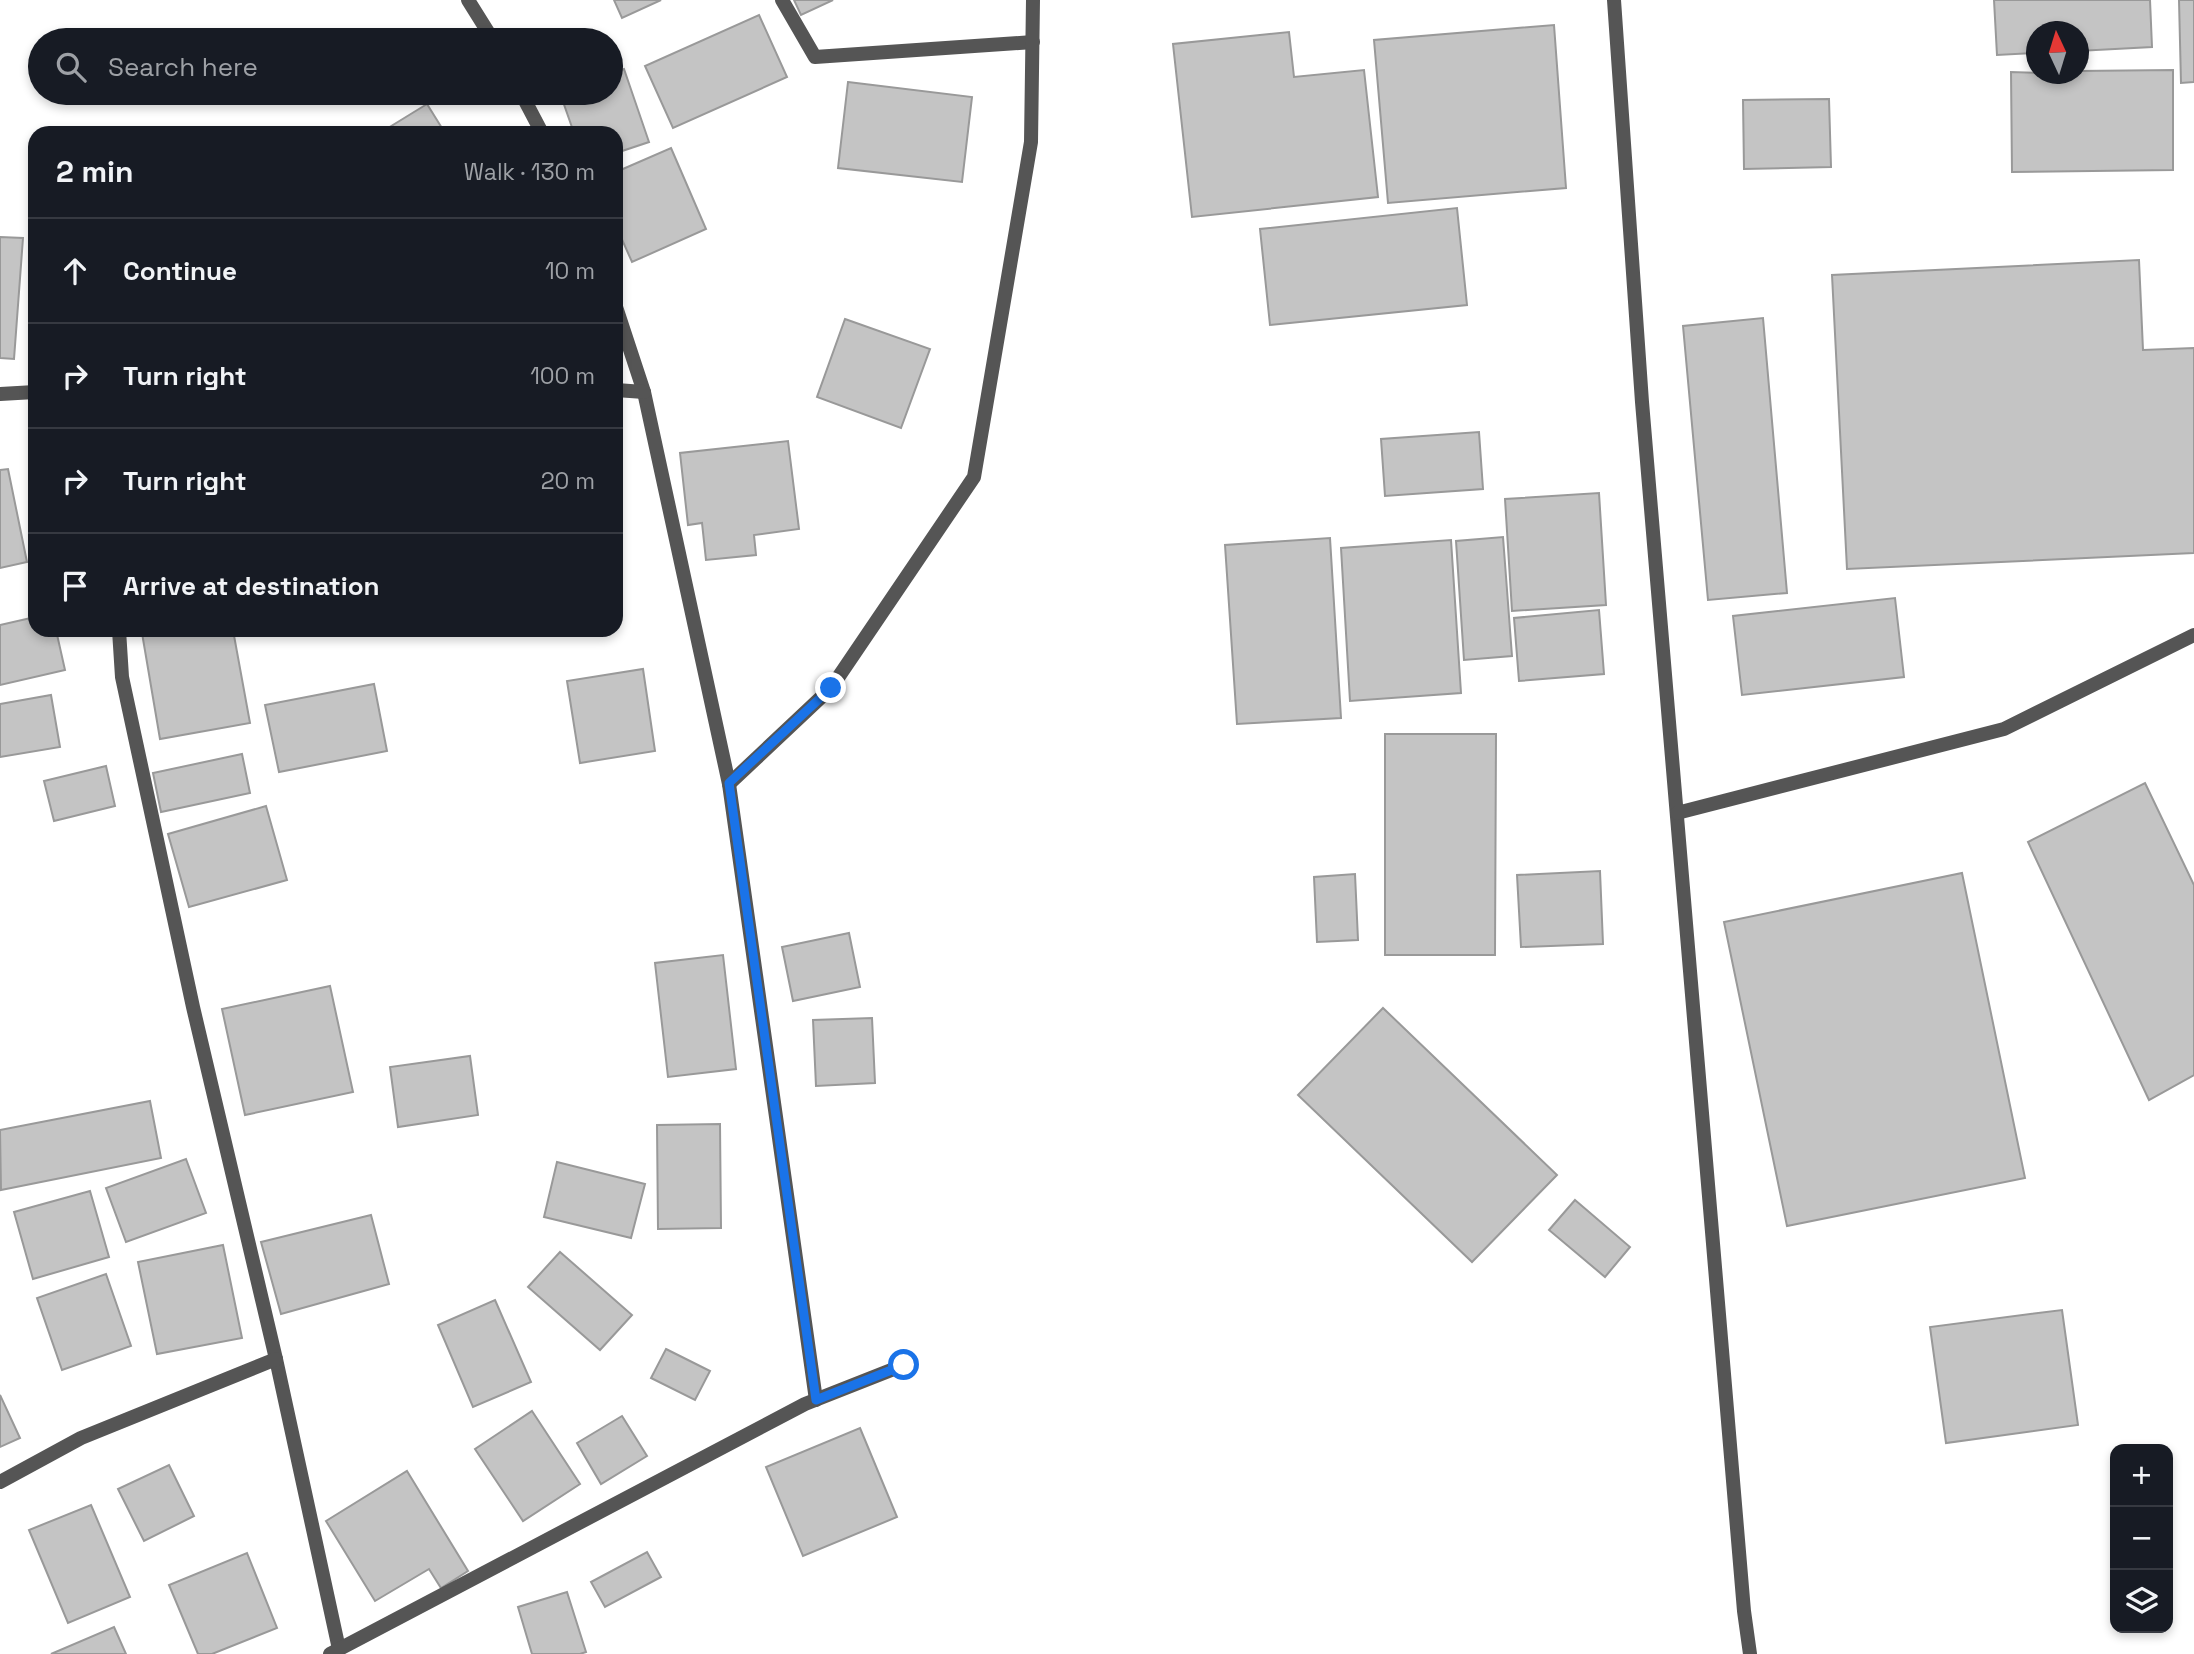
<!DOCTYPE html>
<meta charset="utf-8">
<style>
body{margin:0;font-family:"Space Grotesk",sans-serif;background:#242831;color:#f1f3f6}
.controls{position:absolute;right:21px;bottom:21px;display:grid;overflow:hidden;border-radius:14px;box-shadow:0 4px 10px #0003}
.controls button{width:63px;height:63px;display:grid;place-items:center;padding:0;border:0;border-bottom:2px solid #363941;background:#171b24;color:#f1f3f6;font:35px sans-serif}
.compass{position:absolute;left:2026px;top:21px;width:63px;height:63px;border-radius:50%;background:#171b24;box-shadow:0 4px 10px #0003;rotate:356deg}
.stop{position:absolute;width:21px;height:21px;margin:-16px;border:5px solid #1a73e8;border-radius:50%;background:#fff}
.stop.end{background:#1a73e8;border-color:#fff;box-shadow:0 2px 7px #0008}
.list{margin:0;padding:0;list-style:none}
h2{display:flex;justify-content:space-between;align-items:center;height:91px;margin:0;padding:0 28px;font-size:30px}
h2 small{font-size:23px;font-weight:400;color:#9ea1a6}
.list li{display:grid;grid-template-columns:46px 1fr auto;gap:21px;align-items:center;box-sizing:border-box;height:105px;padding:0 28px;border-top:2px solid #363941}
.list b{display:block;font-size:26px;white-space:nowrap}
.list em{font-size:23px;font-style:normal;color:#9ea1a6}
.icon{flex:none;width:38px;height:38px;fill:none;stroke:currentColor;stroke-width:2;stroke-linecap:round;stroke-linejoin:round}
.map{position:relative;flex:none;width:2194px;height:1654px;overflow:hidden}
.search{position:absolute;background:#171b24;box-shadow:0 4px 10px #0003;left:28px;top:28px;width:595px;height:77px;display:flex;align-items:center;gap:18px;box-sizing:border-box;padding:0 24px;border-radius:38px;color:#9ea1a6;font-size:26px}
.panel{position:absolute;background:#171b24;box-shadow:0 4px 10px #0003;left:28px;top:126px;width:595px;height:511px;border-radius:21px}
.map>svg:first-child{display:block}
.building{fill:#c4c4c4;stroke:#999;stroke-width:2}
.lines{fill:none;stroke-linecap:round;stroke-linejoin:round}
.minor{stroke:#555;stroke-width:14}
.route{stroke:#1a73e8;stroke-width:9}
</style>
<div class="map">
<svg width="2194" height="1654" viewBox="0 0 2194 1654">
<rect width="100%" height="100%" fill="#fff"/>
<g class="building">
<path d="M614,0h47l-39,18z"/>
<path d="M794,0h39l-32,15z"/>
<path d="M1994,0h156l2,47 -74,4v-19h-42v21l-39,2z"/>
<path d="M2179,0h15v82l-13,1z"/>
<path d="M759,15l28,62 -114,51 -28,-62z"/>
<path d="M1554,25l12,163 -178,15 -14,-163z"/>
<path d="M1289,32l5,45 70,-7 14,127 -186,20 -19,-173z"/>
<path d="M624,69l25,73 -33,11v-20h-42l-14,-40h51v-20z"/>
<path d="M2173,70v100l-161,2 -1,-100 67,2v-3z"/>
<path d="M848,82l124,15 -10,85 -124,-14z"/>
<path d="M1829,99l2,68 -87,2 -1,-69z"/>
<path d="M427,104l18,29h-65z"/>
<path d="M671,148l35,81 -74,33 -16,-36v-54z"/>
<path d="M1457,208l10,97 -197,20 -10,-96z"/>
<path d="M0,237l23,1 -9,121 -14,-1z"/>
<path d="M2139,260l4,90 51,-2v205l-347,16 -15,-294z"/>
<path d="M1763,318l24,275 -79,7 -25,-274z"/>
<path d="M845,319l85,30 -29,79 -84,-31z"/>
<path d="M1479,432l4,57 -98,7 -4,-57z"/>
<path d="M788,441l11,88 -45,6 2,20 -50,5 -4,-37 -14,2 -8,-72z"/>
<path d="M8,469l19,93 -27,6v-98z"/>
<path d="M1599,493l7,112 -94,6 -7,-112z"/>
<path d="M1503,537l9,119 -48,4 -8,-119z"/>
<path d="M1330,538l11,180 -104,6 -12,-179z"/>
<path d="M1451,540l10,153 -111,8 -9,-153z"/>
<path d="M1895,598l9,79 -162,18 -9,-79z"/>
<path d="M1599,610l5,64 -85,7 -5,-63z"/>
<path d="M35,617v13h21l9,40 -65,15v-60z"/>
<path d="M160,630h73l17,93 -90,16 -18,-106z"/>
<path d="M643,669l12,82 -75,12 -13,-82z"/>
<path d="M374,684l13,67 -108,21 -14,-67z"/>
<path d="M51,695l9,52 -60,10v-53z"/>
<path d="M1385,734h111l-1,221h-110z"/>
<path d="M242,754l8,39 -89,19 -8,-39z"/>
<path d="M106,766l9,40 -61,15 -10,-40z"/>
<path d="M2145,783l49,102v190l-45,25 -121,-258z"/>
<path d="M266,806l21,74 -98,27 -21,-73z"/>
<path d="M1600,871l3,73 -82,3 -4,-72z"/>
<path d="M1962,873l63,305 -238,48 -63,-304z"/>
<path d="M1355,874l3,66 -41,2 -3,-65z"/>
<path d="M849,933l11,54 -67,14 -11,-54z"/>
<path d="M723,955l13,114 -68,8 -13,-114z"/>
<path d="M330,986l23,106 -108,23 -23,-106z"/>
<path d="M1383,1008l174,167 -85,87 -174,-167z"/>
<path d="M872,1018l3,65 -59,3 -3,-66z"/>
<path d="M470,1056l8,59 -80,12 -8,-60z"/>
<path d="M150,1101l11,57 -160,32 -1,-60z"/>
<path d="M720,1124l1,104 -63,1 -1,-104z"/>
<path d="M186,1159l20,54 -80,29 -20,-54z"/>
<path d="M557,1162l88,22 -14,54 -87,-21z"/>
<path d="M90,1191l19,66 -76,22 -19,-67z"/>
<path d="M1575,1200l55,47 -25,30 -56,-47z"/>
<path d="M371,1215l18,69 -108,30 -20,-72z"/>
<path d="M223,1245l19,93 -85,16 -19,-92z"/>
<path d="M560,1252l72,63 -32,35 -72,-63z"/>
<path d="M106,1274l25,72 -69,24 -25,-72z"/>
<path d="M495,1300l36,82 -58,25 -35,-82z"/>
<path d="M2062,1310l16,115 -132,18 -16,-116z"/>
<path d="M666,1349l44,22 -15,29 -44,-22z"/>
<path d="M0,1395l20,43 -20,9z"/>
<path d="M532,1411l48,73 -57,37 -48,-72z"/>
<path d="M622,1416l25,40 -46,28 -24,-41z"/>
<path d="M860,1428l37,89 -94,39 -37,-89z"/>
<path d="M169,1465l25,51 -50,25 -26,-52z"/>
<path d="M407,1471l61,100 -27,17 -12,-19 -54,32 -49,-80z"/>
<path d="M91,1505l39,92 -62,26 -39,-93z"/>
<path d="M647,1552l14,25 -56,30 -14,-25z"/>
<path d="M247,1553l30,75 -65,26h-14l-29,-69z"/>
<path d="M567,1592l19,60 -6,2h-48l-14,-47z"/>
<path d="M114,1627l12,27h-75z"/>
</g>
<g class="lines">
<g class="minor">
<path d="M468,0l25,40"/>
<path d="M782,0l33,57 218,-15"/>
<path d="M1614,0l28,402 102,1209 6,43"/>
<path d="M521,93l21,40"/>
<path d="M616,307l28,85 85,392 87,616"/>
<path d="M616,390l28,2"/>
<path d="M0,394l35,-2"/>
<path d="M119,630l3,47 71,330 83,352 63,290"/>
<path d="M729,784l102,-96 143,-211 57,-335 2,-142"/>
<path d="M1677,813l327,-84 190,-94"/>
<path d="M0,1482l81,-44 195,-79"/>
<path d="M330,1654l475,-250 99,-39"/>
</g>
</g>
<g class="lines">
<path class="route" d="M831,688l-102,95 87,617 88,-35"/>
</g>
</svg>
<div class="controls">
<button>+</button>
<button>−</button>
<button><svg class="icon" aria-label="layers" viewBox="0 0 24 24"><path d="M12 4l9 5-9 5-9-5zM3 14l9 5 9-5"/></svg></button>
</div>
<svg class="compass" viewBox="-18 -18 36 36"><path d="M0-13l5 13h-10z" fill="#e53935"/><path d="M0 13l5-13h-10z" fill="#9ea1a6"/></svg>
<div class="stop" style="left:904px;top:1365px"></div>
<div class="stop end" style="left:831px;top:688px"></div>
<div class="search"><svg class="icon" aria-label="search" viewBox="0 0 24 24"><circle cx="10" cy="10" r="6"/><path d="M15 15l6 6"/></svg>Search here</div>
<section class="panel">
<h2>2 min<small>Walk · 130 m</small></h2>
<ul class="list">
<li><svg class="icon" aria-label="ahead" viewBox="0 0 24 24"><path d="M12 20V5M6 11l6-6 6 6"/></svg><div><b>Continue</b></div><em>10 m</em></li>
<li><svg class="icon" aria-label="right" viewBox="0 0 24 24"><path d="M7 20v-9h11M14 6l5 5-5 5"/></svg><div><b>Turn right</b></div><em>100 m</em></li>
<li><svg class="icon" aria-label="right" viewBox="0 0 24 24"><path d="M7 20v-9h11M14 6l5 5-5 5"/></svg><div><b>Turn right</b></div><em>20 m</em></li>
<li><svg class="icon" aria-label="arrive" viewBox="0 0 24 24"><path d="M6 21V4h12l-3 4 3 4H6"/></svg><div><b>Arrive at destination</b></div></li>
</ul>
</section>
</div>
